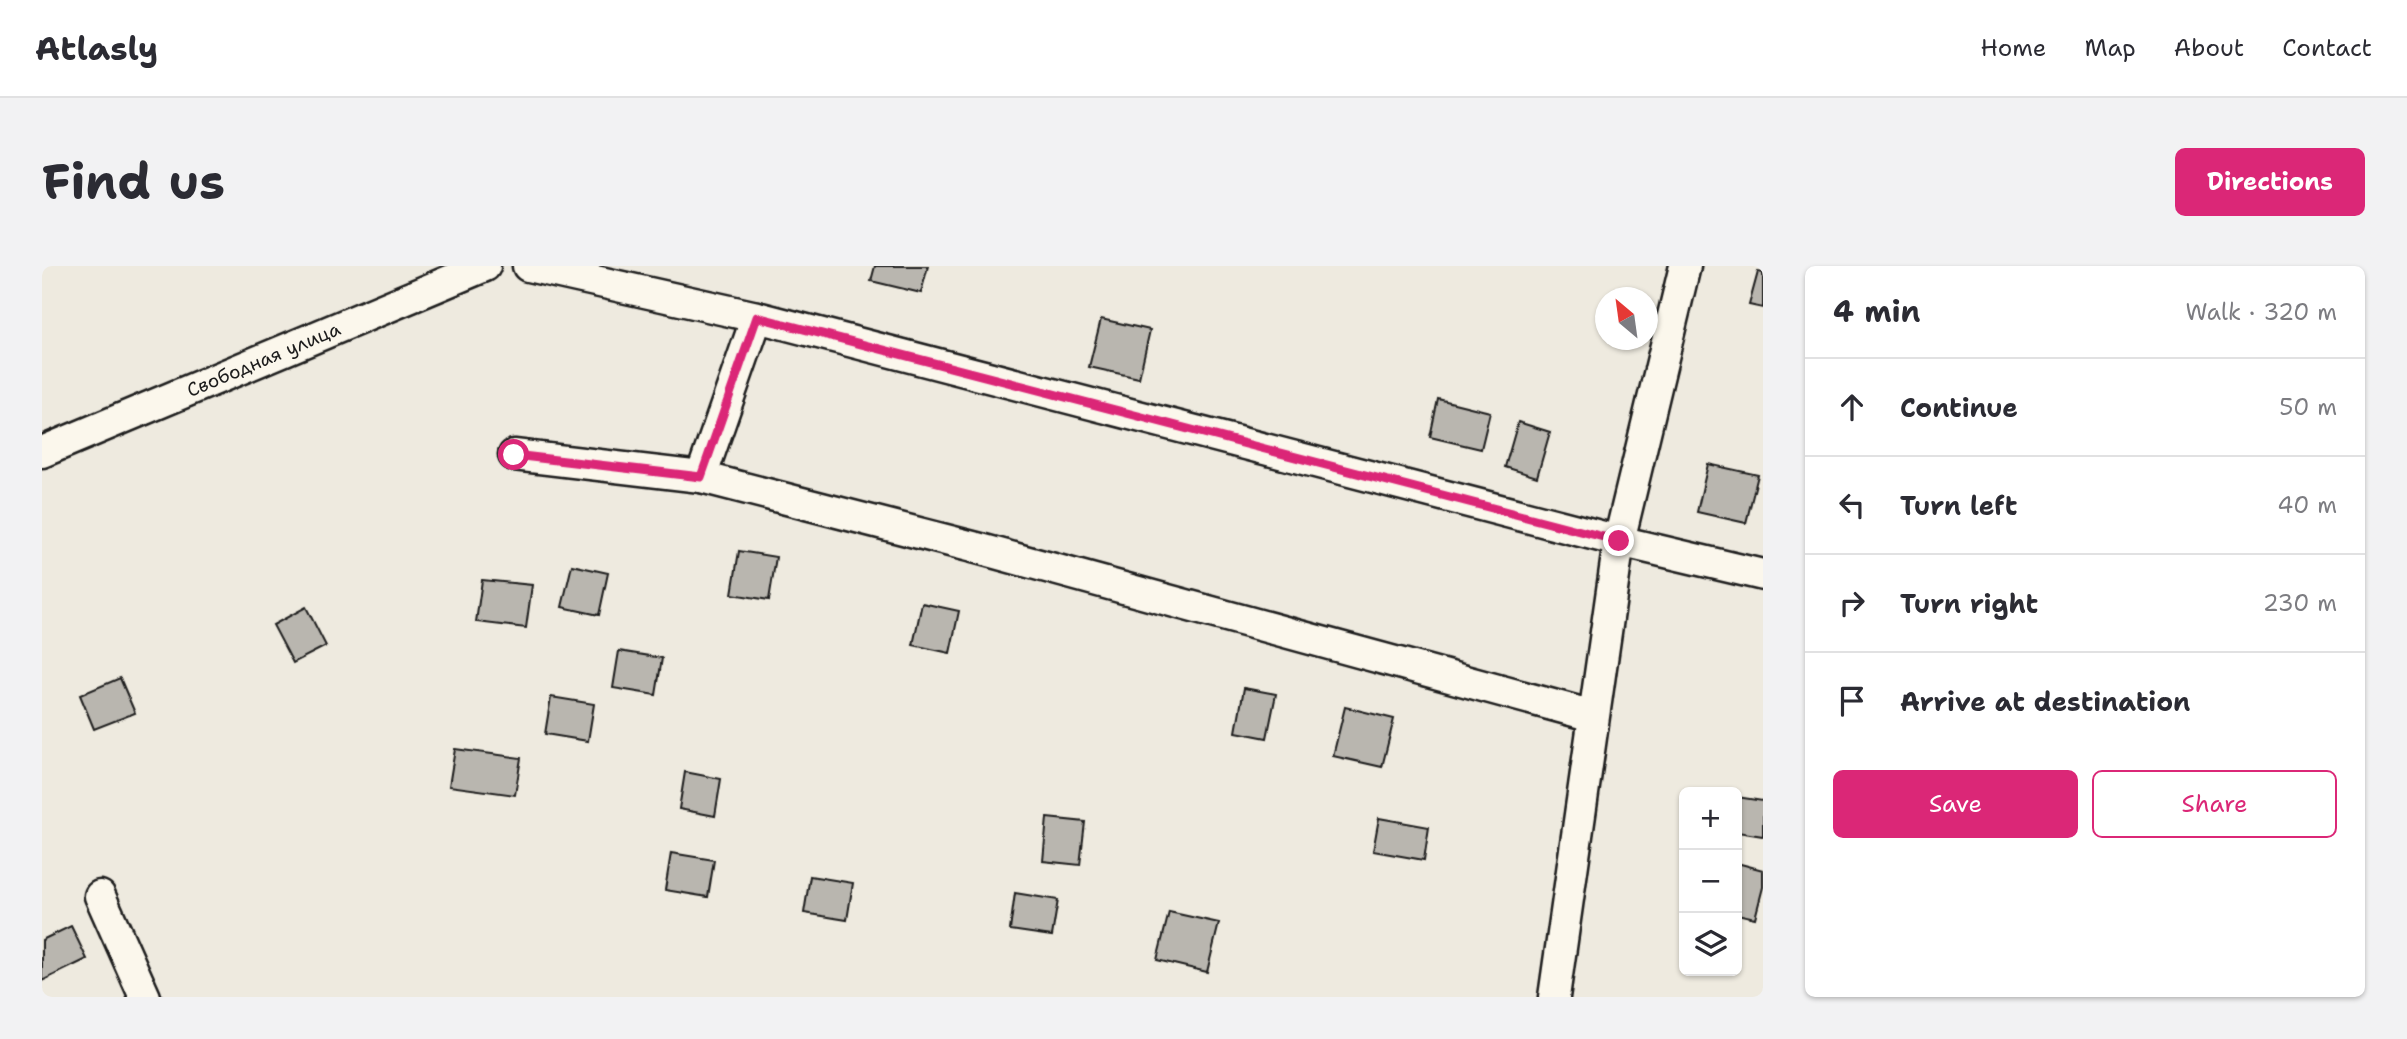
<!DOCTYPE html>
<meta charset="utf-8">
<style>
body{margin:0;font-family:"Shantell Sans",sans-serif;background:#f2f2f3;color:#2b2b33}
.controls{position:absolute;right:21px;bottom:21px;display:grid;overflow:hidden;border-radius:10px;box-shadow:0 2px 5px #0004}
.controls button{width:63px;height:63px;display:grid;place-items:center;padding:0;border:0;border-bottom:2px solid #e1e1e2;background:#fff;color:#2b2b33;font:35px sans-serif}
.compass{position:absolute;left:1553px;top:21px;width:63px;height:63px;border-radius:50%;background:#fff;box-shadow:0 2px 5px #0004;rotate:331deg}
.stop{position:absolute;width:21px;height:21px;margin:-16px;border:5px solid #db2777;border-radius:50%;background:#fff}
.stop.end{background:#db2777;border-color:#fff;box-shadow:0 2px 7px #0008}
.list{margin:0;padding:0;list-style:none}
h2{display:flex;justify-content:space-between;align-items:center;height:91px;margin:0;padding:0 28px;font-size:30px}
h2 small{font-size:23px;font-weight:400;color:#7c7c81}
.list li{display:grid;grid-template-columns:46px 1fr auto;gap:21px;align-items:center;box-sizing:border-box;height:98px;padding:0 28px;border-top:2px solid #e1e1e2}
.list b{display:block;font-size:26px;white-space:nowrap}
.list em{font-size:23px;font-style:normal;color:#7c7c81}
.actions{display:flex;gap:14px;padding:21px 28px}
.actions a{flex:1;padding:16px 0;border:2px solid #db2777;border-radius:10px;text-align:center;font-size:24px;color:#db2777}
.actions .main{background:#db2777;color:#fff}
.icon{flex:none;width:38px;height:38px;fill:none;stroke:currentColor;stroke-width:2;stroke-linecap:round;stroke-linejoin:round}
.map{position:relative;flex:none;width:1721px;height:731px;overflow:hidden;border-radius:10px}
header{display:flex;align-items:center;gap:42px;box-sizing:border-box;height:98px;padding:0 35px;background:#fff;border-bottom:2px solid #e1e1e2}
header strong{font-size:33px}
nav{display:flex;gap:38px;margin-inline-start:auto;font-size:24px}
.intro{display:flex;align-items:center;justify-content:space-between;box-sizing:border-box;height:168px;padding:0 42px}
h1{margin:0;font-size:49px}
.button{padding:18px 32px;border-radius:10px;background:#db2777;color:#fff;font-size:24px;font-weight:700}
main{display:flex;gap:42px;padding:0 42px}
aside{flex:1;background:#fff;border-radius:10px;box-shadow:0 2px 5px #0004}
.map>svg:first-child{display:block}
.building{fill:#b9b6af;stroke:#1c1c1c;stroke-width:2}
.lines{fill:none;stroke-linecap:round;stroke-linejoin:round}
.minor-casing{stroke:#1c1c1c;stroke-width:35}
.minor{stroke:#fbf7ec;stroke-width:30}
.route{stroke:#db2777;stroke-width:9}
.labels{text-anchor:middle;dominant-baseline:central;stroke-width:6;stroke-linejoin:round;paint-order:stroke}
.street-label{font-size:19px;fill:#1c1c1c;stroke:#fbf7ec}
</style>
<header>
<strong>Atlasly</strong>
<nav><a>Home</a><a>Map</a><a>About</a><a>Contact</a></nav>
</header>
<div class="intro"><h1>Find us</h1><a class="button">Directions</a></div>
<main>
<div class="map">
<svg width="1721" height="731" viewBox="0 0 1721 731">
<rect width="100%" height="100%" fill="#eeeadf"/>
<filter id="ink" filterUnits="userSpaceOnUse"><feTurbulence type="fractalNoise" baseFrequency=".0143" numOctaves="2"/><feDisplacementMap in="SourceGraphic" scale="14" xChannelSelector="R" yChannelSelector="G"/><feConvolveMatrix kernelMatrix="1 2 1 2 8 2 1 2 1" color-interpolation-filters="sRGB"/></filter>
<g filter="url(#ink)">
<g class="building">
<path d="M833,0h53l-7,27 -50,-12z"/>
<path d="M1716,6l5,1v35l-14,-3z"/>
<path d="M1059,53l49,11 -11,48 -50,-11z"/>
<path d="M1396,133l52,13 -9,37 -51,-12z"/>
<path d="M1476,156l32,10 -13,45 -32,-10z"/>
<path d="M1666,198l50,11 -12,48 -49,-11z"/>
<path d="M697,285l37,6 -7,43 -37,-6z"/>
<path d="M530,299l36,8 -9,42 -37,-8z"/>
<path d="M440,314l50,5 -6,43 -50,-6z"/>
<path d="M880,337l37,8 -9,42 -37,-8z"/>
<path d="M264,341l20,39 -33,17 -20,-38z"/>
<path d="M577,385l43,7 -6,37 -43,-7z"/>
<path d="M78,412l15,35 -41,16 -14,-34z"/>
<path d="M1202,422l32,6 -9,44 -31,-6z"/>
<path d="M509,431l43,7 -6,37 -43,-7z"/>
<path d="M1303,441l49,12 -12,48 -49,-11z"/>
<path d="M413,483l66,9 -6,37 -66,-9z"/>
<path d="M643,506l36,7 -6,37 -36,-7z"/>
<path d="M1695,531l26,4v35l-26,-4z"/>
<path d="M1005,552l38,4 -5,43 -37,-4z"/>
<path d="M1337,552l50,9 -5,33 -51,-9z"/>
<path d="M629,587l43,7 -6,37 -43,-7z"/>
<path d="M1695,597l26,7v17l-8,31 -18,-4z"/>
<path d="M768,610l43,7 -6,37 -43,-7z"/>
<path d="M973,627l43,7 -6,36 -42,-6z"/>
<path d="M1127,646l50,11 -12,49 -50,-12z"/>
<path d="M29,660l16,33 -45,22v-41z"/>
</g>
<g class="lines">
<g class="minor-casing">
<g id="minor">
<path d="M486,0l229,51 862,224 144,34"/>
<path id="s1" d="M0,186l443,-186"/>
<path d="M472,189l187,22 276,71 616,168"/>
<path d="M659,211l56,-160"/>
<path d="M58,630l45,101"/>
<path d="M1512,731l65,-456 66,-275"/>
</g>
</g>
<use href="#minor" class="minor"/>
</g>
</g>
<g class="lines" filter="url(#ink)">
<path class="route" d="M472,189l187,22 56,-160 862,224"/>
</g>
<g class="labels">
<g class="street-label">
<text stroke="none"><textPath href="#s1" startOffset="240">Свободная улица</textPath></text>
</g>
</g>
</svg>
<div class="controls">
<button>+</button>
<button>−</button>
<button><svg class="icon" aria-label="layers" viewBox="0 0 24 24"><path d="M12 4l9 5-9 5-9-5zM3 14l9 5 9-5"/></svg></button>
</div>
<svg class="compass" viewBox="-18 -18 36 36"><path d="M0-13l5 13h-10z" fill="#e53935"/><path d="M0 13l5-13h-10z" fill="#7c7c81"/></svg>
<div class="stop" style="left:472px;top:189px"></div>
<div class="stop end" style="left:1577px;top:275px"></div>
</div>
<aside>
<h2>4 min<small>Walk · 320 m</small></h2>
<ul class="list">
<li><svg class="icon" aria-label="ahead" viewBox="0 0 24 24"><path d="M12 20V5M6 11l6-6 6 6"/></svg><div><b>Continue</b></div><em>50 m</em></li>
<li><svg class="icon" aria-label="left" viewBox="0 0 24 24"><path d="M17 20v-9H6M10 6l-5 5 5 5"/></svg><div><b>Turn left</b></div><em>40 m</em></li>
<li><svg class="icon" aria-label="right" viewBox="0 0 24 24"><path d="M7 20v-9h11M14 6l5 5-5 5"/></svg><div><b>Turn right</b></div><em>230 m</em></li>
<li><svg class="icon" aria-label="arrive" viewBox="0 0 24 24"><path d="M6 21V4h12l-3 4 3 4H6"/></svg><div><b>Arrive at destination</b></div></li>
</ul>
<div class="actions"><a class="main">Save</a><a>Share</a></div>
</aside>
</main>
